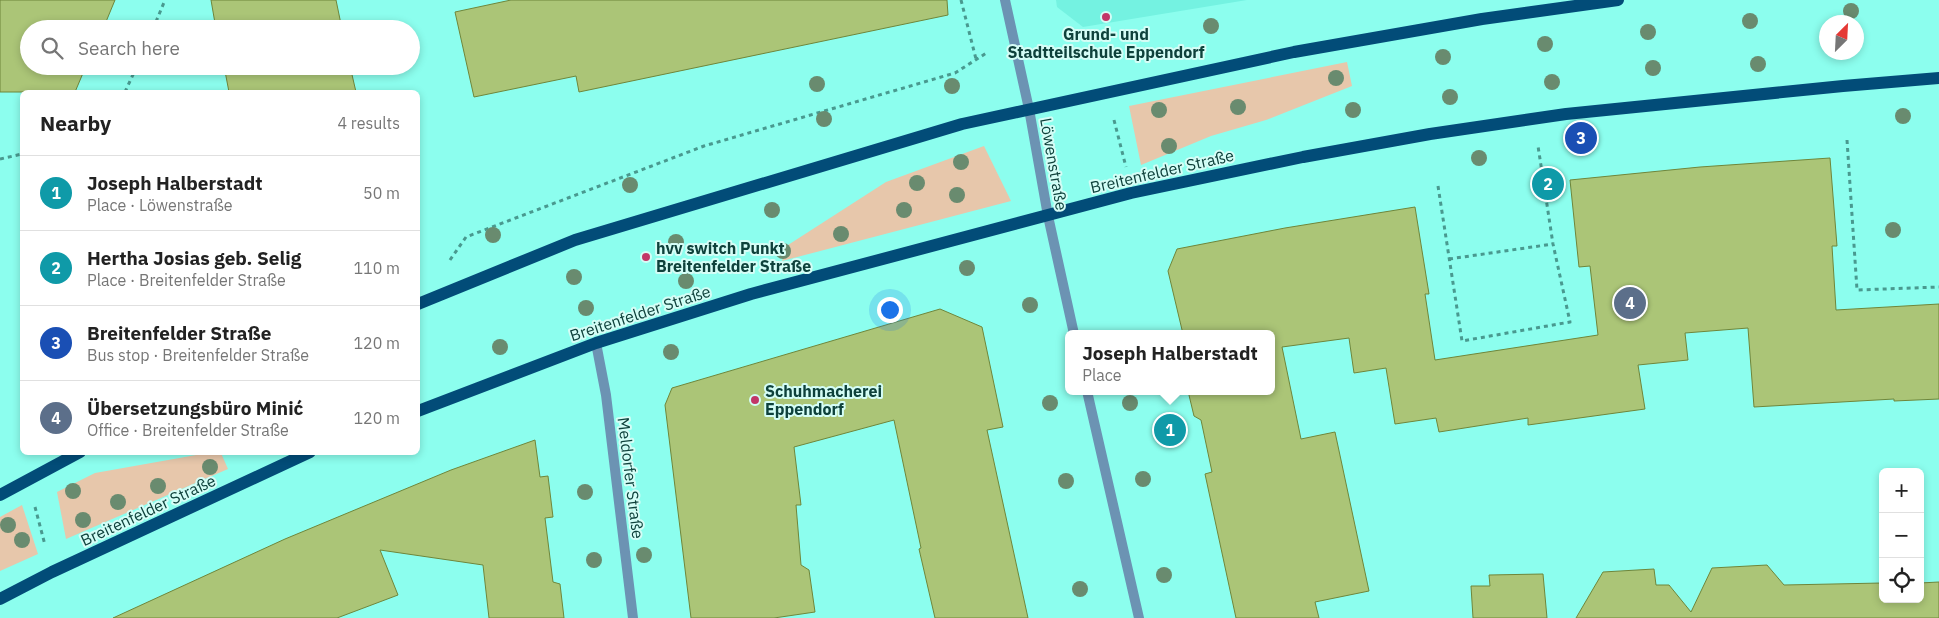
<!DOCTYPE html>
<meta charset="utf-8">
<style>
body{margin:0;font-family:"IBM Plex Sans",sans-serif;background:#f2f2f2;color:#222}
.controls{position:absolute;right:15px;bottom:15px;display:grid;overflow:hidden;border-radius:8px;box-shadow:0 2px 8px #0003}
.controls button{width:45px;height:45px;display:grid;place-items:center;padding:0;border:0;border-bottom:1px solid #e0e0e0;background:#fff;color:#222;font:25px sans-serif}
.compass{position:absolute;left:1819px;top:15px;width:45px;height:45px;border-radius:50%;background:#fff;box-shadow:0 2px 8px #0003;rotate:24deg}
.you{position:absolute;left:889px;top:309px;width:18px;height:18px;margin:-12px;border:4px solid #fff;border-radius:50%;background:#1a73e8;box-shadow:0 0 0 8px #1a73e833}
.badge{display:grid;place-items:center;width:32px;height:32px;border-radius:50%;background:#2563eb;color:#fff;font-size:16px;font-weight:700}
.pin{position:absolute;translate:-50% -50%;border:2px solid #fff;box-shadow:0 1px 5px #0006}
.popup{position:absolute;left:1065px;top:330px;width:210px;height:65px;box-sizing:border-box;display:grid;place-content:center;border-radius:8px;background:#fff;filter:drop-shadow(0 1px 4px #0005);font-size:16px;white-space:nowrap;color:#767676}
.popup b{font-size:19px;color:#222}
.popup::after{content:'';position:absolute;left:50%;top:100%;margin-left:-10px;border:10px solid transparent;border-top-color:#fff}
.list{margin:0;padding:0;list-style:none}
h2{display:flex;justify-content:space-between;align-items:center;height:65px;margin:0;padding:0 20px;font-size:21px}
h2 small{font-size:16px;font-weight:400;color:#767676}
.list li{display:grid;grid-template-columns:32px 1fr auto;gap:15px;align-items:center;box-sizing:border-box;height:75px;padding:0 20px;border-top:1px solid #e0e0e0}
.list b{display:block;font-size:19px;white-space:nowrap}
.list p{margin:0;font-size:16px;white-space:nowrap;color:#767676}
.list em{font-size:16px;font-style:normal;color:#767676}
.icon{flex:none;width:28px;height:28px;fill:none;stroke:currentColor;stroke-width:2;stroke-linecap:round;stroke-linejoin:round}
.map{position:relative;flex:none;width:1939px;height:618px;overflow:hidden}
.search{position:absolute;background:#fff;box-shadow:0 2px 8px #0003;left:20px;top:20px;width:400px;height:55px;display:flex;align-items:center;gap:12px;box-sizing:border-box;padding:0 18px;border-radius:28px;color:#767676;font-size:19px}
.panel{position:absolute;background:#fff;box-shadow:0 2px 8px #0003;left:20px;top:90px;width:400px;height:365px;border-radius:8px}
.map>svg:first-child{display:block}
.built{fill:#74f2e1}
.green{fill:#e7c7ab}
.building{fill:#abc577;stroke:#6f863a}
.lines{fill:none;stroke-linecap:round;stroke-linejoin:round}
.path{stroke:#49998f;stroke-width:3;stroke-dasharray:4 4;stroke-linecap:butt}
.minor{stroke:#6c93b3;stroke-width:10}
.primary{stroke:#024c78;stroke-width:12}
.tree{fill:#698b6f}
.poi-dot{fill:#c23667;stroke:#d5fdf6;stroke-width:2}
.labels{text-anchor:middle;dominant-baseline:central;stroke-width:4;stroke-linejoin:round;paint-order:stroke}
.poi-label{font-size:16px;font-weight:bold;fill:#0e413b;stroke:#d5fdf6;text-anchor:start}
.street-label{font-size:16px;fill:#0e413b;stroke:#d5fdf6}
</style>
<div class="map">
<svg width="1939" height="618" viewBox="0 0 1939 618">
<rect width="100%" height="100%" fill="#8cfeee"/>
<path class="built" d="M1056,0h191l-164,27 -26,-20z"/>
<g class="green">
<path d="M1347,62l5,24 -86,34 -55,16 -70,29 -12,-59z"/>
<path d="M984,146l27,55 -229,60 6,-16 98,-63z"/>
<path d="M213,452l8,1 7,16 -162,70 -9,-47 38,-19z"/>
<path d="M22,505l16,49 -38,17v-54z"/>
</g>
<g class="building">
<path d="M0,0h115l-12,29h-74v37h57l-11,26h-75z"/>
<path d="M211,0h125l6,29h-126z"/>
<path d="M511,0h436l1,15 -369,77 -3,-16 -102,21 -19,-85z"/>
<path d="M224,66h126l6,26h-127z"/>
<path d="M1830,158l7,88h-5l4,64 103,-6v95l-45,2v-2l-140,8 -6,-79 -63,5 3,27 -50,5 7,44 -117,16v-7l-89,14 -3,-14 -41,6 -9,-56 -32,5 -5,-35 -67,9 19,92 34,-7 34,159 -54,11 4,16h-83l-31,-144 7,-2 -11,-52 -7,-4 -6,-25h83v-57h-88l-15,-63 9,-22 108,-21 130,-21 14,87h-4l10,66 163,-25 -8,-69 -11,1 -9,-87 130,-13z"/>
<path d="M940,309l42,18 21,100 -16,3 41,188h-93l-16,-69 2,-1 -27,-128 -100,27 7,58h-5l5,60 8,5 6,42 -41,6h-83l-26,-213 7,-17z"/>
<path d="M535,440l5,37 8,-1 5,41 -8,1 8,64 7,2 4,34h-75l-6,-53 -103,-15 18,45 -61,23h-224l172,-79 166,-69z"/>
<path d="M1767,565l17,20 98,-2 1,16h37v-16l19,-1v36h-363l27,-46 51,-3 2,16h13l22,27 21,-44z"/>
<path d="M1543,574l4,44h-74l-2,-32h19l-1,-11z"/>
</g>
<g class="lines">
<g class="path">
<path d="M961,0l15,59"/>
<path d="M153,29l12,-29"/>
<path d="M125,92l12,-26"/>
<path d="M1114,120l12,47"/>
<path d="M1847,140l10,150 82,-3"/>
<path d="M0,159l22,-5"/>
<path d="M1438,186l24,155 108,-19 -17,-78 -15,-98"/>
<path d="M1449,259l104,-15"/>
<path d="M450,260l16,-23 238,-91 251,-73 33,-21"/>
<path d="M35,507l10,38"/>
</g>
<g class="minor">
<path d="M1005,0l24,109 19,107 26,118"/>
<path d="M596,343l10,52 27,223"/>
<path d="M1087,391l52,227"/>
</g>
<g class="primary">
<path d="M418,304l157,-64 387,-116 332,-72 188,-33 136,-19"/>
<path d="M418,411l178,-68 155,-49 380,-101 172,-36 127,-23 136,-20 277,-28 96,-8"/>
<path d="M0,495l80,-43"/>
<path d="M0,599l52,-27 258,-120"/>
</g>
</g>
<g class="tree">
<circle cx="1851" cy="11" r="8"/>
<circle cx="1750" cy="21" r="8"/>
<circle cx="1211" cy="26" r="8"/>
<circle cx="1648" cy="32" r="8"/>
<circle cx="1545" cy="44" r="8"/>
<circle cx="1443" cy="57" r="8"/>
<circle cx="1758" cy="64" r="8"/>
<circle cx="1653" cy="68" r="8"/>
<circle cx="1336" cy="78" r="8"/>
<circle cx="1552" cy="82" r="8"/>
<circle cx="817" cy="84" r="8"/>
<circle cx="952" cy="86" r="8"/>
<circle cx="1450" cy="97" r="8"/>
<circle cx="1238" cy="107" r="8"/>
<circle cx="1159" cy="110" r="8"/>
<circle cx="1353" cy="110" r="8"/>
<circle cx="1903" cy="116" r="8"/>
<circle cx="824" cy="119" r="8"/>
<circle cx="1169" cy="146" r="8"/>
<circle cx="1479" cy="158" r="8"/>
<circle cx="961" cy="162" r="8"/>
<circle cx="917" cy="183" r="8"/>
<circle cx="630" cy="185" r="8"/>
<circle cx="957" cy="195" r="8"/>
<circle cx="772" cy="210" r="8"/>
<circle cx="904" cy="210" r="8"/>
<circle cx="1893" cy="230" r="8"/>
<circle cx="841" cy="234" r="8"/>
<circle cx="493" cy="235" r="8"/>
<circle cx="676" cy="242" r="8"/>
<circle cx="783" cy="251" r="8"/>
<circle cx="967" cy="268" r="8"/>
<circle cx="574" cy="277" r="8"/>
<circle cx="686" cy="281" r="8"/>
<circle cx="1030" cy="305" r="8"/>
<circle cx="586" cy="308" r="8"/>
<circle cx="500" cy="347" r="8"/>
<circle cx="671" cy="352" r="8"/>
<circle cx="1050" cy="403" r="8"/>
<circle cx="1130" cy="403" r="8"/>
<circle cx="210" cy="467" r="8"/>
<circle cx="1143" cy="479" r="8"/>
<circle cx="1066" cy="481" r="8"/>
<circle cx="158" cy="486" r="8"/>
<circle cx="73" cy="491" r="8"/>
<circle cx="585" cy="492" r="8"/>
<circle cx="118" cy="502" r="8"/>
<circle cx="83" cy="520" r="8"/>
<circle cx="8" cy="525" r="8"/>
<circle cx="22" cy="540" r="8"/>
<circle cx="644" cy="555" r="8"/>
<circle cx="594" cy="560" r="8"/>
<circle cx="1164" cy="575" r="8"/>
<circle cx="1080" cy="589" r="8"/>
</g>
<g class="poi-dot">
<circle cx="1106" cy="17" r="5"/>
<circle cx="646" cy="257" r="5"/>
<circle cx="755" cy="400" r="5"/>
</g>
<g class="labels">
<g class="poi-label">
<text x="1106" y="34" text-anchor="middle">Grund- und<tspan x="1106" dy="18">Stadtteilschule Eppendorf</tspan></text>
<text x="656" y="248">hvv switch Punkt<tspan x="656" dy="18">Breitenfelder Straße</tspan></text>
<text x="765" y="391">Schuhmacherei<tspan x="765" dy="18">Eppendorf</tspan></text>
</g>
<g class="street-label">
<text transform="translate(1054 164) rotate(80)">Löwenstraße</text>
<text transform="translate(1162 171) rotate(-13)">Breitenfelder Straße</text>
<text transform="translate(640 313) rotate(-18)">Breitenfelder Straße</text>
<text transform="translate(631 478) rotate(83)">Meldorfer Straße</text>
<text transform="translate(148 510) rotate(-25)">Breitenfelder Straße</text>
</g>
</g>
</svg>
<div class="controls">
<button>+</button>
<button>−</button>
<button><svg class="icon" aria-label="locate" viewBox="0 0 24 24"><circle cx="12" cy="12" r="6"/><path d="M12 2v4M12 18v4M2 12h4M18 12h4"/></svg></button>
</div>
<svg class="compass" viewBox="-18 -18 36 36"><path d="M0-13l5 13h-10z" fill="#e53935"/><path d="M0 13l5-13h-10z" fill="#767676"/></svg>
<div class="you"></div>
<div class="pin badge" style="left:1170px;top:430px;background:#0f9aa8">1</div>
<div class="popup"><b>Joseph Halberstadt</b>Place</div>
<div class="pin badge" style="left:1548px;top:184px;background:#0f9aa8">2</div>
<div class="pin badge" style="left:1581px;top:138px;background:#1a4fb4">3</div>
<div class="pin badge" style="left:1630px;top:303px;background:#5c6f8a">4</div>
<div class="search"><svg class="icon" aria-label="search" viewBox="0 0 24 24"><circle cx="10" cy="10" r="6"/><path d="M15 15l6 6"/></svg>Search here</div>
<section class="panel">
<h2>Nearby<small>4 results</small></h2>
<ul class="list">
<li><span class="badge" style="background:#0f9aa8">1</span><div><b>Joseph Halberstadt</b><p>Place · Löwenstraße</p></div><em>50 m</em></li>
<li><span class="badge" style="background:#0f9aa8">2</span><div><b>Hertha Josias geb. Selig</b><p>Place · Breitenfelder Straße</p></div><em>110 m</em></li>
<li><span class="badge" style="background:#1a4fb4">3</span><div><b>Breitenfelder Straße</b><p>Bus stop · Breitenfelder Straße</p></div><em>120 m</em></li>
<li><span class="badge" style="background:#5c6f8a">4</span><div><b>Übersetzungsbüro Minić</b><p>Office · Breitenfelder Straße</p></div><em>120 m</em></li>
</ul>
</section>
</div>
